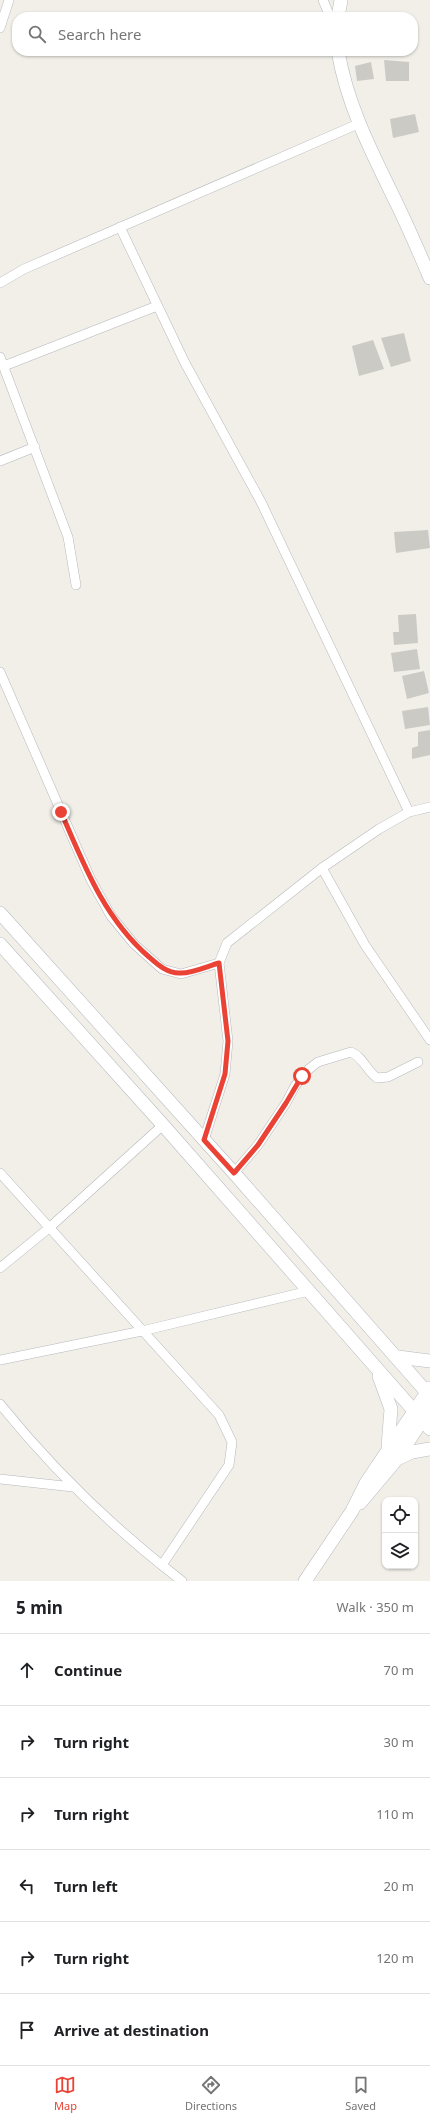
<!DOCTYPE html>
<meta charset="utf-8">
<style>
body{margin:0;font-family:"Noto Sans",sans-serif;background:#f2f2f2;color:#202124}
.controls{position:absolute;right:12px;bottom:12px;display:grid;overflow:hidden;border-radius:8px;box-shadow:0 1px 3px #0004}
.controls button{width:36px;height:36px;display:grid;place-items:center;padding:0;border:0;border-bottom:1px solid #e0e0e0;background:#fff;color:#202124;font:20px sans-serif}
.stop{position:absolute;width:12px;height:12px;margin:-9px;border:3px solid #ea4335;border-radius:50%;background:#fff}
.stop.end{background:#ea4335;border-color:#fff;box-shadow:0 1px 4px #0008}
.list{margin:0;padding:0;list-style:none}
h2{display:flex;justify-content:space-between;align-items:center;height:52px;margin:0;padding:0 16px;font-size:17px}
h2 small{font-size:13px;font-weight:400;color:#757577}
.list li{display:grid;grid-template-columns:26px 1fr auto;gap:12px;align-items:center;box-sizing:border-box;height:72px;padding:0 16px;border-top:1px solid #e0e0e0}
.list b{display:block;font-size:15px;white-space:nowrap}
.list em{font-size:13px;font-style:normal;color:#757577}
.icon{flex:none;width:22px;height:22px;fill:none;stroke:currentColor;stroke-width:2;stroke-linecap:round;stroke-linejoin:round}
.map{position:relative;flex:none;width:430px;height:1581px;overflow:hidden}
.search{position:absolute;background:#fff;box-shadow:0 1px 3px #0004;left:12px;right:12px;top:12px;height:44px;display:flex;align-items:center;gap:10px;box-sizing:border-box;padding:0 14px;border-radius:16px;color:#757577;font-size:15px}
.sheet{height:484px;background:#fff}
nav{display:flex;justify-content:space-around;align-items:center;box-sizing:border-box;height:56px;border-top:1px solid #e0e0e0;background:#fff;font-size:11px;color:#757577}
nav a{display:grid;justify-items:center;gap:2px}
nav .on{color:#ea4335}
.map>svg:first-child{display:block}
.building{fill:#cccac5}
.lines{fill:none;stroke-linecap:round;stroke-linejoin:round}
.street-casing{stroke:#b5b8bc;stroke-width:10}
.secondary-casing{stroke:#b6babf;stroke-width:14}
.street{stroke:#fff;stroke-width:9}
.secondary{stroke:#fff;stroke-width:13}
.route{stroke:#ea4335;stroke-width:5}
</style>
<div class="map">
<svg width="430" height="1581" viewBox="0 0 430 1581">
<rect width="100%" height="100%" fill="#f1efe8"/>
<g class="building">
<path d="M384,60l25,2v19h-23z"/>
<path d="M371,62l3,17 -17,2 -2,-15z"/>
<path d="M415,114l4,18 -26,6 -3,-19z"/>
<path d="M404,333l7,28 -20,6 -10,-29z"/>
<path d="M373,340l11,29 -25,7 -7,-30z"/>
<path d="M428,530l2,18 -34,5 -2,-21z"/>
<path d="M416,614l2,29 -24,2 -1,-13h6l-1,-17z"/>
<path d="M417,649l3,20 -26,3 -3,-19z"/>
<path d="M424,671l5,22 -22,6 -5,-23z"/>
<path d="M428,707l2,18 -25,4 -3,-18z"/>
<path d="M430,730v25l-18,4v-11l6,-2v-14z"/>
</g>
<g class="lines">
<g class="street-casing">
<g id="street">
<path d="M323,0l7,17"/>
<path d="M0,28l9,-28"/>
<path d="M120,227l65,136 76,139 148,310"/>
<path d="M0,283l24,-14 334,-145"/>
<path d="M0,357l68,180 8,48"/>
<path d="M4,366l153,-60"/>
<path d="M0,461l35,-14"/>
<path d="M0,672l91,208 20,36 23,28 28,25 19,5 38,-11"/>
<path d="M322,868l43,77 65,95"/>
<path d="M204,1140l21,-66 3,-33 -9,-78 8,-20 95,-75 57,-39 30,-17 21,-5"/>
<path d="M0,1173l219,242 13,27 -3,23 -67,100"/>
<path d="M234,1173l24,-28 28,-42 9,-17 14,-17 9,-7 33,-10c12,5 15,18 26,26l11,-1 30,-15"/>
<path d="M0,1268l49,-40 114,-103"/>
<path d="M0,1360l142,-29 167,-40"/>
<path d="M0,1404c54,67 114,125 182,177"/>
<path d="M0,1479l73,8"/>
</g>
</g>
<g class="secondary-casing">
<g id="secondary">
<path d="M338,17l3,-17"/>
<path d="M338,51c9,54 34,102 58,151 12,25 23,50 34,76"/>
<path d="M0,913l234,260 196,223"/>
<path d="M0,944l163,181 267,304"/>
<path d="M398,1357l32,4"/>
<path d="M379,1376l12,33 -3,37"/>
<path d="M397,1459l15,-7 18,-3"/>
<path d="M360,1503l37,-44 33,-51"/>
<path d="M305,1581l47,-70 14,-28 64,-95"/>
</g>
</g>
<use href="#street" class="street"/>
<use href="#secondary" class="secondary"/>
</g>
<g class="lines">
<path class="route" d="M61,812c23,53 43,106 88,145 9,8 19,17 32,16 12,0 27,-7 38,-10l9,78 -3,33 -21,66 30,33 24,-28 28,-42 16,-27"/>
</g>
</svg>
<div class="controls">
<button><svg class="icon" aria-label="locate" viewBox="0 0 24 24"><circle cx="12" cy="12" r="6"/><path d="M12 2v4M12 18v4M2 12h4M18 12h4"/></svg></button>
<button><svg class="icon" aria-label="layers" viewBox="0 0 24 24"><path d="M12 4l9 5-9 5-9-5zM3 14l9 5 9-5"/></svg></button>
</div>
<div class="stop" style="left:302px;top:1076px"></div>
<div class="stop end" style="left:61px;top:812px"></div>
<div class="search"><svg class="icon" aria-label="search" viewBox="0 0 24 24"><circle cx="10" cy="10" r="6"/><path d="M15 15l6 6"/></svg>Search here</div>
</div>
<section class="sheet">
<h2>5 min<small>Walk · 350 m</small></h2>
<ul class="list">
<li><svg class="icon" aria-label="ahead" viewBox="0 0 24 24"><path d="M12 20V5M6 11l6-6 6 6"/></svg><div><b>Continue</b></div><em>70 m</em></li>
<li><svg class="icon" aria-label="right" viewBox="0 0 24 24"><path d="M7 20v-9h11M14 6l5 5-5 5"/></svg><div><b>Turn right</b></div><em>30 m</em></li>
<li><svg class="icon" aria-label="right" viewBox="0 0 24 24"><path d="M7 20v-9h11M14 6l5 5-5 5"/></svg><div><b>Turn right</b></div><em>110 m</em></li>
<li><svg class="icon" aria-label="left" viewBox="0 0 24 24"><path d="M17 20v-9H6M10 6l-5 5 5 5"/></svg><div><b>Turn left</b></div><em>20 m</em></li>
<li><svg class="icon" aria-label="right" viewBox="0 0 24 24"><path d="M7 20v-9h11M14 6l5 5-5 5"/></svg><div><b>Turn right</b></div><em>120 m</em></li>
<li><svg class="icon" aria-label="arrive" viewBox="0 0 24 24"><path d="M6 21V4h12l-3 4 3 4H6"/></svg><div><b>Arrive at destination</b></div></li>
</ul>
</section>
<nav>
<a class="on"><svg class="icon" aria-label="map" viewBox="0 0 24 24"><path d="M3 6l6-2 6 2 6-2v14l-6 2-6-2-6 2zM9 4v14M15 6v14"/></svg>Map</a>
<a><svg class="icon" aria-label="directions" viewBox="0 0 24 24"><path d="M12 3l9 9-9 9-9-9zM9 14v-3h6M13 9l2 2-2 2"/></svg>Directions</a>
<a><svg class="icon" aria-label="saved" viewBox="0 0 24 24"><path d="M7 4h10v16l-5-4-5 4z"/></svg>Saved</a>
</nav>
